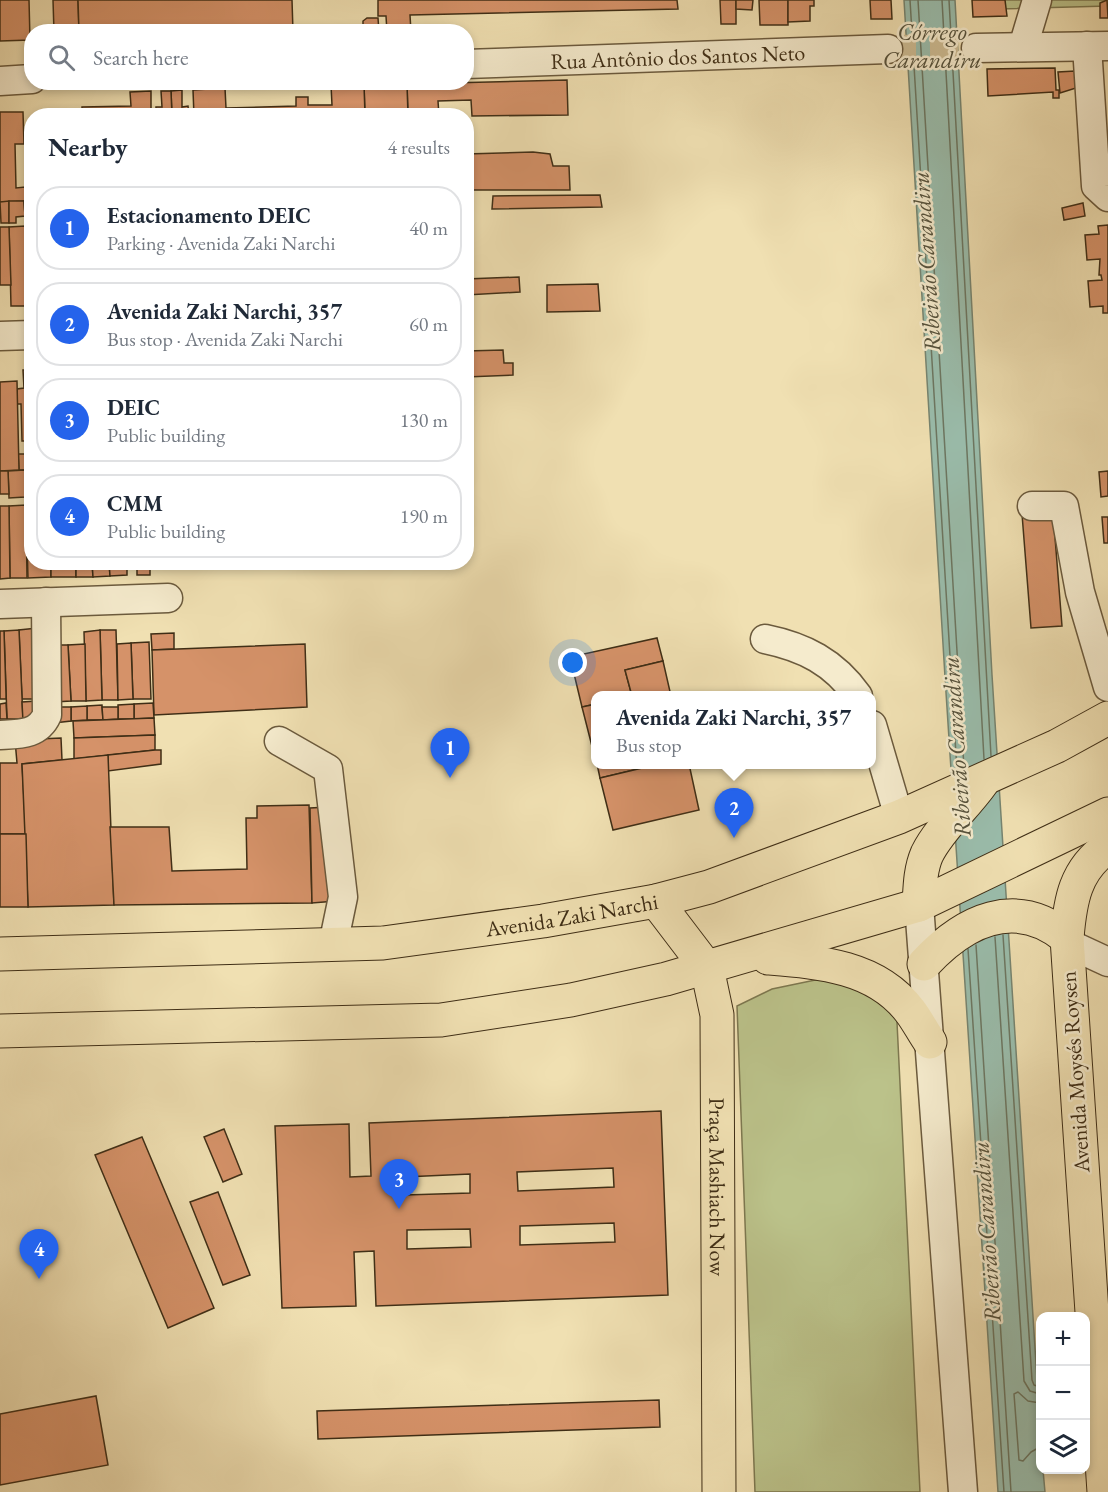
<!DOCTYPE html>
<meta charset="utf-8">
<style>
body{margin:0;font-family:"EB Garamond",serif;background:#f6f6f7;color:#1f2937}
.controls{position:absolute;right:18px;bottom:18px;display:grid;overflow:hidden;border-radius:12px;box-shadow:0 3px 9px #0003}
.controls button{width:54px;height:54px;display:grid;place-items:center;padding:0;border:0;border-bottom:2px solid #e0e1e3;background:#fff;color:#1f2937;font:30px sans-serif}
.you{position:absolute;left:573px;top:663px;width:21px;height:21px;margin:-15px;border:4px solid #fff;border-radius:50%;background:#1a73e8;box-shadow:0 0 0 9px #1a73e833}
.badge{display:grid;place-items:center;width:39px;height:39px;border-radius:50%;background:#2563eb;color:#fff;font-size:20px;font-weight:700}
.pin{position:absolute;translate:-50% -50px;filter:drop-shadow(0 2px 3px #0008)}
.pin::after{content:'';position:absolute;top:32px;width:21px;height:18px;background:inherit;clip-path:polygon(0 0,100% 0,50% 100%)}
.popup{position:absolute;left:591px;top:691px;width:285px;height:78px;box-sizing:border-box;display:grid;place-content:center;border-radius:12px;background:#fff;filter:drop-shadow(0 2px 4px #0005);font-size:20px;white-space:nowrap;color:#747a83}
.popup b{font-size:22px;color:#1f2937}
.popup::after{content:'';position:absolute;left:50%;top:100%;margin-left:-12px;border:12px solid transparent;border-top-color:#fff}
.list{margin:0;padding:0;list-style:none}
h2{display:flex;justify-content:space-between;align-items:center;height:78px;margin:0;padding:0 24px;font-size:26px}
h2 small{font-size:20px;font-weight:400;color:#747a83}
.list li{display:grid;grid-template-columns:39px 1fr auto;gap:18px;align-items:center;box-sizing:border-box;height:84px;margin:0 12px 12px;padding:0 12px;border:2px solid #e0e1e3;border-radius:24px}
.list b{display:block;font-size:22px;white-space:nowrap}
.list p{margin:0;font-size:20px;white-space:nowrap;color:#747a83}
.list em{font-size:20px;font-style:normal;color:#747a83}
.icon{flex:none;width:33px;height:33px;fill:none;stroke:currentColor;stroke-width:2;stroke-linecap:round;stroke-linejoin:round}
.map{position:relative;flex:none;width:1108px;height:1492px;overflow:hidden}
.search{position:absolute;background:#fff;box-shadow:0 3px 9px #0003;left:24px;top:24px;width:450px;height:66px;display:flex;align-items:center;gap:15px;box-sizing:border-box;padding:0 21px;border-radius:24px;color:#747a83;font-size:22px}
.panel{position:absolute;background:#fff;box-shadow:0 3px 9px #0003;left:24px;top:108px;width:450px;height:462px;border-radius:24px}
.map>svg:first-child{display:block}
.green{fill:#bbc28a;stroke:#7d7850;stroke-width:1.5}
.water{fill:#9abdac;stroke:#768470;stroke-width:1.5}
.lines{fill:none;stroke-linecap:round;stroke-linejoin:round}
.shore{stroke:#6c7661;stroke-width:1.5}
.building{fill:#d59269;stroke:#3f2e16;stroke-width:1.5;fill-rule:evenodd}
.minor-tunnel{stroke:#cdbc93;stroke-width:28;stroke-dasharray:28 14;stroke-linecap:butt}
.minor-casing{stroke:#6b5a3d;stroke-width:31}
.major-casing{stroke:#3f2e16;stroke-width:35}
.minor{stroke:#f5ebcd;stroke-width:28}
.major{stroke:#f0e0b2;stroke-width:33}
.labels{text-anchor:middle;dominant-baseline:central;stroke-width:5;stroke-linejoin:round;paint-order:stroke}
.street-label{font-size:22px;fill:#3f2e16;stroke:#f5ebcd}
.water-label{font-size:24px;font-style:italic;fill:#56523c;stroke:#f5ebcd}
</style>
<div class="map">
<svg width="1108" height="1492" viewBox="0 0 1108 1492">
<rect width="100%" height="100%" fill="#f0e0b2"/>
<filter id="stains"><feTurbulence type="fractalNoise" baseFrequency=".00333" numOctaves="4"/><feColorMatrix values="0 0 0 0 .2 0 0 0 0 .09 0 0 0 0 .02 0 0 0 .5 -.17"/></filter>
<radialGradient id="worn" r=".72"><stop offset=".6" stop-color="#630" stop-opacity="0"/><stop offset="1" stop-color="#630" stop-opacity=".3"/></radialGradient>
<g class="green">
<path d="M1000,0h108v6l-108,3z"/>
<path d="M820,979l37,6 39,17 24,490h-165l-18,-486 35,-17z"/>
</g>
<path class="water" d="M904,0h51l37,675 48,751v44h3l2,22h-47l-53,-815z"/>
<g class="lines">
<g class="shore">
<path d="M910,0l47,771"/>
<path d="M918,0l46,768"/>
<path d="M942,0l42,759"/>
<path d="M949,0l42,756"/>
<path d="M1003,935l29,445 2,5 6,2"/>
<path d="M995,937l29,444 6,10 10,3"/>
<path d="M976,945l35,547"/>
<path d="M968,949l36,543"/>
<path d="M1040,1403l-12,-2 -10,-9 -4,2 5,66 4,1 8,-9 9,-5"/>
</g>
</g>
<g class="building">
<path d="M0,0h29l1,40 -30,1z"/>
<path d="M53,0h25l1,32h-25z"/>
<path d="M78,0h214l1,32h-214z"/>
<path d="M378,0h299l1,9 -268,6 1,17h-24l-1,-16h-8z"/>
<path d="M720,0h16v24h-15z"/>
<path d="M736,0h17l-1,10 -16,-1z"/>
<path d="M759,0h29v25h-28z"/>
<path d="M788,0h26v6h-4v15l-22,1z"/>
<path d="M870,0h21l1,19h-21z"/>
<path d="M972,0h33l2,16 -34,1z"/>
<path d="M1107,0l1,18h-8v-15z"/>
<path d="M367,18h11l1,14h-16v-11z"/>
<path d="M1055,68l1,22h3v8h-6v-6l-65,4 -1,-27z"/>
<path d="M1075,71l1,17 -16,5 -2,-21z"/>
<path d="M567,80l1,35 -96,1 -1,-16 -33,1 1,15h-31l-1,-32z"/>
<path d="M364,84h43l1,32h-43z"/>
<path d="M364,84l1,32h-171l-1,-26 32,-2 1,20 70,-2v-9h12v8h24l-1,-20z"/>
<path d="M182,90v17l6,-1 1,10h-17l-1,-25z"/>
<path d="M151,91v25h-69v-9l49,-1 -1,-14z"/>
<path d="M161,91h10l1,25h-16v-9h6z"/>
<path d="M0,112h23l1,32h-9l1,44 9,-1 1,14 -26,1z"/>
<path d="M533,152l17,2 3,12h16l1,24h-104v-36z"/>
<path d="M25,161h7v40h-6z"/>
<path d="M600,195l2,12 -110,2 1,-13z"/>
<path d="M9,201v22h-8l-1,-21z"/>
<path d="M9,201h15l1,15 -9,1v6h-7z"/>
<path d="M24,201h8v15h-7z"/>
<path d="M1083,203l2,13 -21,4 -2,-12z"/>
<path d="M1108,225v88h-5v-7l-13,1 -2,-26 14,-1 -1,-5h-2l1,-16 -13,1 -2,-25 14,-1 -1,-8z"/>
<path d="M25,226l1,80h-15l-2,-79z"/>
<path d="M25,226h7v57h-6z"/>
<path d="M0,227h9l2,58h-11z"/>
<path d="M519,277l1,15 -54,3v-16z"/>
<path d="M598,284l2,27 -53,1v-27z"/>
<path d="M503,350l1,13h9v12l-47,2v-26z"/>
<path d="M23,370h9v100h-13l-1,-16h9v-13h-5l-1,-37h-4v-15l7,-1z"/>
<path d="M17,381l2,89 -19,1v-89z"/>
<path d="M25,470h7v92h19v15l-23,1z"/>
<path d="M25,470v27l-16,1 -1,-27z"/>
<path d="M0,471h8l1,23h-9z"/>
<path d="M1108,471v25l-7,1 -2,-25z"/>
<path d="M26,505l1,73h-17l-1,-72z"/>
<path d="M0,506h9l1,72 -10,1z"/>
<path d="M1053,512l9,114 -31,2 -9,-114z"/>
<path d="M1102,517h6v26h-4z"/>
<rect x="51" y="562" width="25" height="15"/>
<path d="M76,562h16l1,15h-17z"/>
<path d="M92,562h17l1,14 -17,1z"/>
<path d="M109,562h18v13l-17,1z"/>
<rect x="137" y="562" width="13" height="13"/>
<path d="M37,628l3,71h-18l-3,-69z"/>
<path d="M19,630l4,89h-16l-3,-88z"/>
<path d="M100,630h16l2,70h-16z"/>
<path d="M100,630l2,70 -16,1 -2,-69z"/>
<path d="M0,631h4l2,63v5h-6z"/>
<path d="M174,633v16l-22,1 -1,-16z"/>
<path d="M657,638l6,23 -38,9 7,26h-36v8l-14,3 -12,-50z"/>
<path d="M149,642l2,57h-18l-2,-56z"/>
<path d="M131,643l2,56 -15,1 -1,-56z"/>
<path d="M85,644l1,57h-15l-3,-56z"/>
<path d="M305,644l2,63 -153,8 -2,-65z"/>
<path d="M53,645h15l3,56 -17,1z"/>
<path d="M663,661l8,35h-39l-7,-26z"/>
<path d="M37,701l4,20 -18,1 -1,-20z"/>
<path d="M6,703l1,16h-7v-15z"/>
<path d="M153,703l1,15 -20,1v-15z"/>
<path d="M134,704v15h-16v-14z"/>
<path d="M596,704v58l-14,-55z"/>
<path d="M102,705l1,15h-16v-14z"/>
<path d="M87,706v14l-16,1v-14z"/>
<path d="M54,707h17v14l-17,2z"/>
<path d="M102,707h16v12l-15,1z"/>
<path d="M154,718l1,17 -81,3 -1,-17z"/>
<path d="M155,735v15l-81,9v-21z"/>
<path d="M61,738l1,22 -40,4 4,70h-26v-71h17l-2,-23z"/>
<path d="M155,750h6v14l-53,7v-16z"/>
<path d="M108,755l6,150 -86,2 -6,-143z"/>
<path d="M597,764h62l-59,14z"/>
<path d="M659,764h30l10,46 -86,20 -13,-52z"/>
<path d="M309,805l3,98 -198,2 -4,-78h59l3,44 75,-2 -1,-51h11v-12z"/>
<path d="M328,807l8,94 -24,2 -2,-95z"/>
<path d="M0,834h26l2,73h-28z"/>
<path d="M661,1111l7,184 -292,11 -2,-55 -20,1 2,54 -74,2 -7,-182 74,-2 1,53 21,-1 -2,-53zM613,1168l1,19 -96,4 -1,-19zM470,1174v19l-65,2 -1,-18zM614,1223l1,19 -95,3v-19zM470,1229l1,18 -64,2v-19z"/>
<path d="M224,1129l18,45 -19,8 -19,-45z"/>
<path d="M142,1137l72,171 -46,20 -73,-173z"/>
<path d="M218,1192l32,83 -27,10 -33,-83z"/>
<path d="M96,1396l12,69 -108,20v-71z"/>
<path d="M659,1400l1,27 -342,12 -1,-28z"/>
</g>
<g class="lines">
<path class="minor-tunnel" d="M888,49l88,-1"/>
<g class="minor-casing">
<g id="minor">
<path d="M1087,46l9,140 12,11"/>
<path d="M1023,47l14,-47"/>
<path d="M976,48l132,-2"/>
<path id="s1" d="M466,64l422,-15"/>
<path d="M0,81l32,-2"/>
<path d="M0,336l32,-1"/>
<path d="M1032,506h32l16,86 28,95"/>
<path d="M0,604l168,-6"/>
<path d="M765,639c39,8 69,23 93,57"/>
<path d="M872,725l27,92"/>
<path d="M0,735c20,-1 38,0 47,-20l-1,-113"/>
<path d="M279,741l49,28 15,128 -10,48"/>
<path d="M919,905l44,587"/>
<path d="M1067,943l41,19"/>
</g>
</g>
<g class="major-casing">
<g id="major">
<path id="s2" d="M656,901l51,67 10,47 2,477"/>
<path d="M919,905c1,-17 1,-35 8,-51 13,-26 38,-47 55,-71"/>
<path id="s3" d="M0,954l383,-11 160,-22 113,-20 53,-14 190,-70 158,-71 51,-28"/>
<path d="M768,958c51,4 108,8 142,53 7,9 13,21 20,31"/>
<path d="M924,964c40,-43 92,-69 143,-26"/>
<path d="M0,1031l441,-11 130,-20 95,-21 253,-74 189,-91"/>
<path d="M1104,1492l-37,-554c3,-37 8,-69 41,-91"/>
</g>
</g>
<use href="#minor" class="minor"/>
<use href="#major" class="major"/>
</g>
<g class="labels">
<g class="street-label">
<text stroke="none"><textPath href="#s1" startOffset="212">Rua Antônio dos Santos Neto</textPath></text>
<text stroke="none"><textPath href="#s3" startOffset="574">Avenida Zaki Narchi</textPath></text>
<text transform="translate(1075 1072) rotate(-94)">Avenida Moysés Roysen</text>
<text stroke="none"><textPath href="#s2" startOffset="304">Praça Mashiach Now</textPath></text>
</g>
<g class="water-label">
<text x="932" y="31">Córrego<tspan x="932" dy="28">Carandiru</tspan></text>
<text transform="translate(926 262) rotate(-94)">Ribeirão Carandiru</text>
<text transform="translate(956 747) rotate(-94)">Ribeirão Carandiru</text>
<text transform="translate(986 1232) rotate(-94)">Ribeirão Carandiru</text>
</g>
</g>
<rect width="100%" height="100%" filter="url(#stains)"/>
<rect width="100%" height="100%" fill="url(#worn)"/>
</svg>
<div class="controls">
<button>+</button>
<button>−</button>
<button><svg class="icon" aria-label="layers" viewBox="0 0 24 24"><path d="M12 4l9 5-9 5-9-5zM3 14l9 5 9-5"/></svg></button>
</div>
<div class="you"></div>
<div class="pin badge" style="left:450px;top:778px">1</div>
<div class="pin badge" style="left:734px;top:838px">2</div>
<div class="popup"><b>Avenida Zaki Narchi, 357</b>Bus stop</div>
<div class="pin badge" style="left:399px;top:1209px">3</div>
<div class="pin badge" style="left:39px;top:1279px">4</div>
<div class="search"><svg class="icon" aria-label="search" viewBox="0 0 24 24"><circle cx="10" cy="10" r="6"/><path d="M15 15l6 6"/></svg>Search here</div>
<section class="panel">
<h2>Nearby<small>4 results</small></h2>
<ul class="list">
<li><span class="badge">1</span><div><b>Estacionamento DEIC</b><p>Parking · Avenida Zaki Narchi</p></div><em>40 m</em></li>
<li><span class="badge">2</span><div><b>Avenida Zaki Narchi, 357</b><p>Bus stop · Avenida Zaki Narchi</p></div><em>60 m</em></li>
<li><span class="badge">3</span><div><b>DEIC</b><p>Public building</p></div><em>130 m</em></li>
<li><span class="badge">4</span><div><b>CMM</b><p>Public building</p></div><em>190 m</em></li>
</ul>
</section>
</div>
